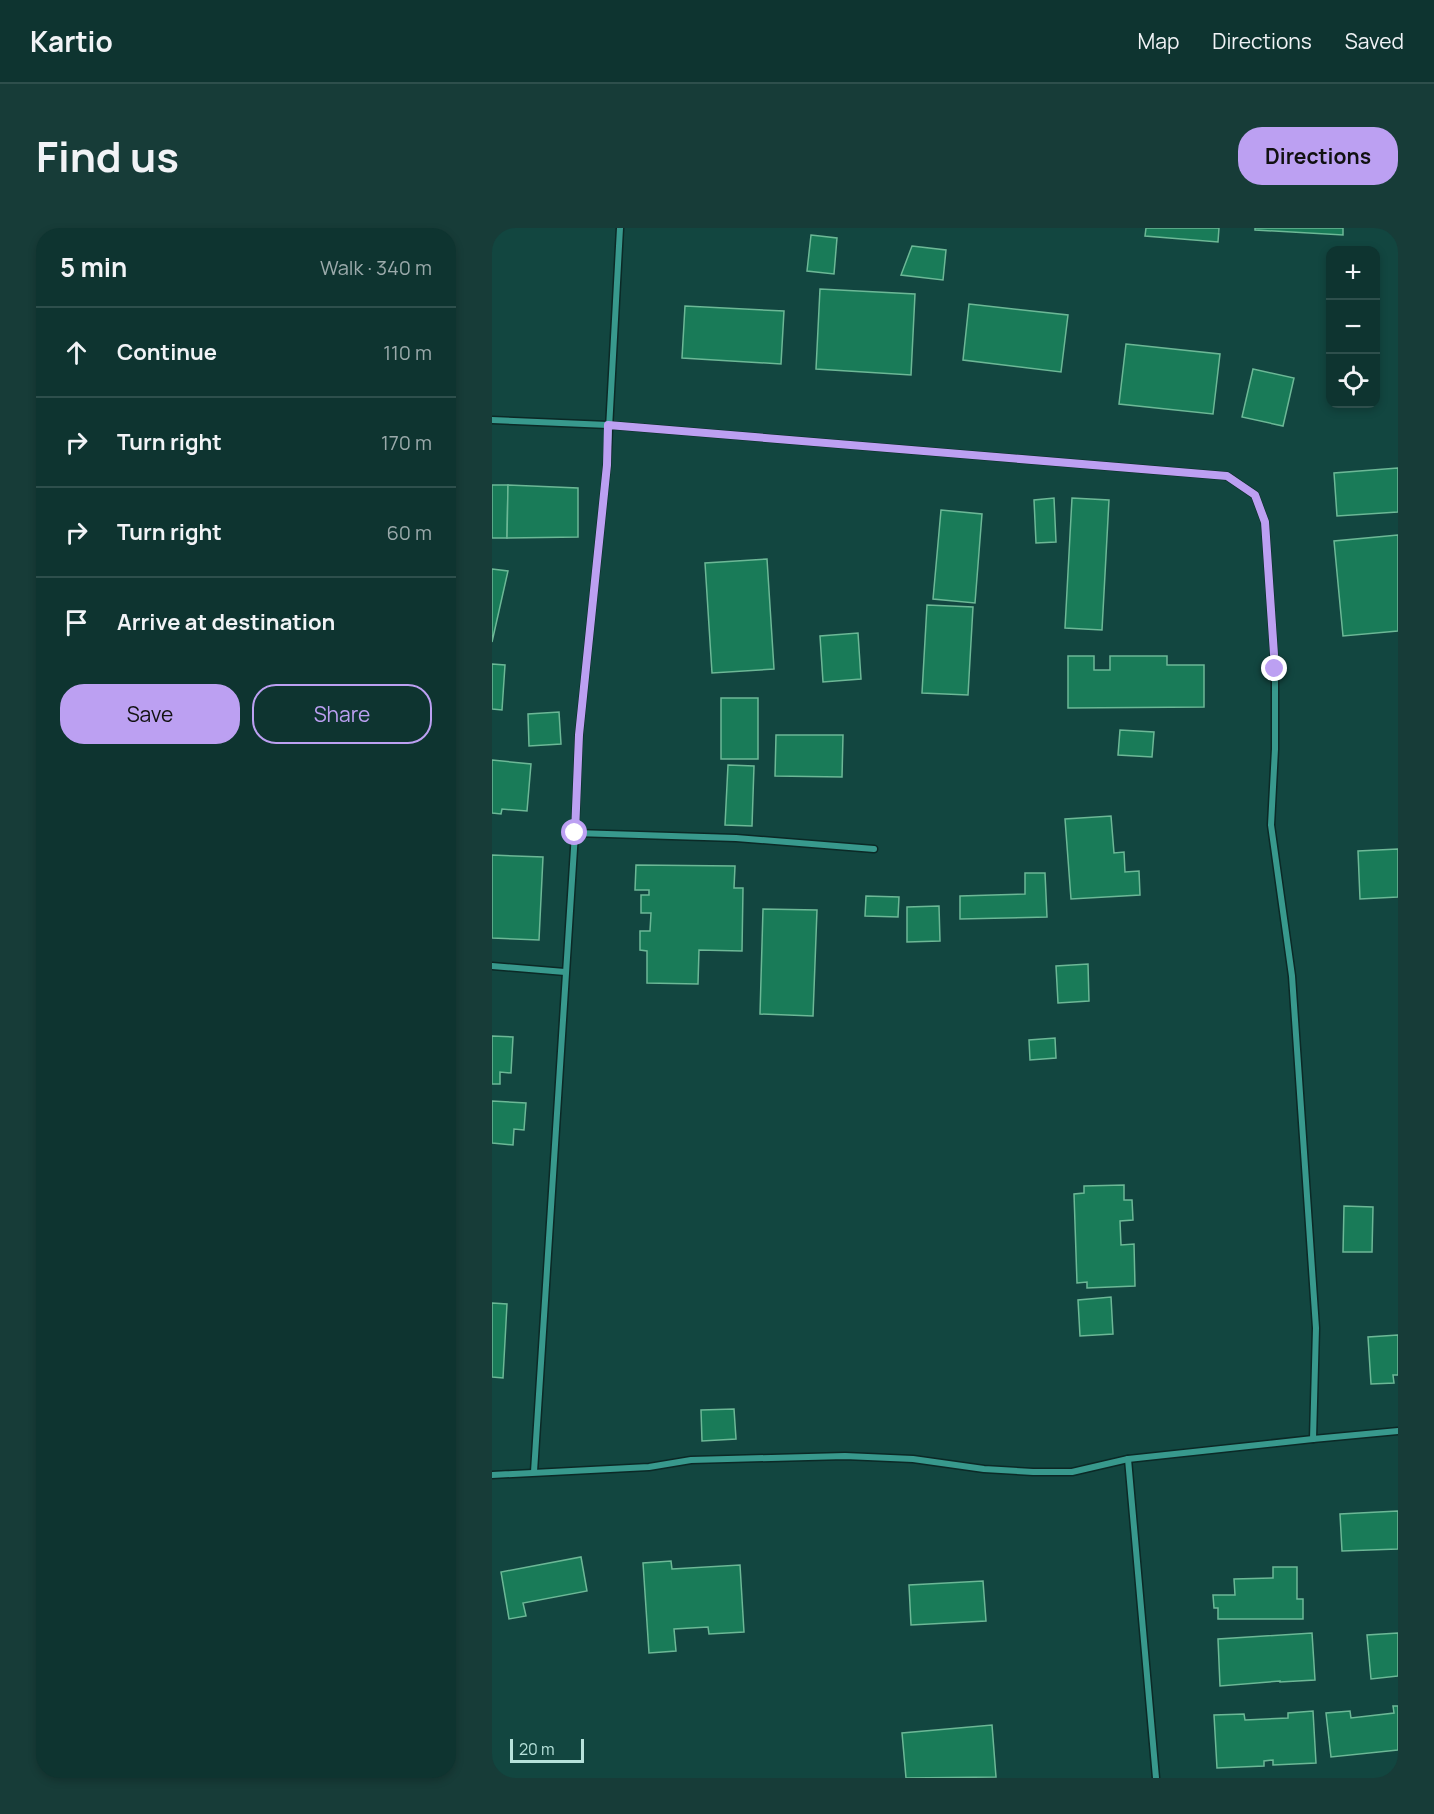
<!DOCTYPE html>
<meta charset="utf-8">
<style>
body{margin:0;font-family:Manrope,sans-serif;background:#173c38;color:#f1f3f6}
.controls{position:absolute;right:18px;top:18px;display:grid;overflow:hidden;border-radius:12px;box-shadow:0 3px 9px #0003}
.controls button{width:54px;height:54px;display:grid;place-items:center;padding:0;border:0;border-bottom:2px solid #2e4f4c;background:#0e3430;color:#f1f3f6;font:30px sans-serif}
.scale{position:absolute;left:18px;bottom:15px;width:74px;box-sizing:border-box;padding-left:6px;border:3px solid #b7e2db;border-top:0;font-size:16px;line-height:21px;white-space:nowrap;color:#b7e2db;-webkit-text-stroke:4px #124640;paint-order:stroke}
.stop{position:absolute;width:18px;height:18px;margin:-14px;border:4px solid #bca0f2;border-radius:50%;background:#fff}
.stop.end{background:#bca0f2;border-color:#fff;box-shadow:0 2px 6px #0008}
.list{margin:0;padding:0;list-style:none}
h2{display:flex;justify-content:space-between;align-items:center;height:78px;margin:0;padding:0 24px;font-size:26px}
h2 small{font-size:20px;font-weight:400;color:#9baaab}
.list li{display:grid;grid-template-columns:39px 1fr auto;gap:18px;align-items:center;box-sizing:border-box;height:90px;padding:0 24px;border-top:2px solid #2e4f4c}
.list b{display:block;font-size:22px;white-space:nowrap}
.list em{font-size:20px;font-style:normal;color:#9baaab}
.actions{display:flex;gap:12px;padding:18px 24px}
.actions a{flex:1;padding:14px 0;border:2px solid #bca0f2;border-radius:24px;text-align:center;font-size:21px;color:#bca0f2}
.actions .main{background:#bca0f2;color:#111}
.icon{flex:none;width:33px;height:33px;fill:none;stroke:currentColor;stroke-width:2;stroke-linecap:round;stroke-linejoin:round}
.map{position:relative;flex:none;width:906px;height:1550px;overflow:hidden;border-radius:24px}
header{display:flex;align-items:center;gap:36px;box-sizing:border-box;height:84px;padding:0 30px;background:#0e3430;border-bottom:2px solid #2e4f4c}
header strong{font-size:28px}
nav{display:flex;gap:33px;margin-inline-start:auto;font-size:21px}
.intro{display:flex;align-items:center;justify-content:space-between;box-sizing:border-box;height:144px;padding:0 36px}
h1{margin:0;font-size:42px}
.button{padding:15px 27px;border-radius:24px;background:#bca0f2;color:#111;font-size:21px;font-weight:700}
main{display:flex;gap:36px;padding:0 36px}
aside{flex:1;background:#0e3430;border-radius:24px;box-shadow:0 3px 9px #0003}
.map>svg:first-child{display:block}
.building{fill:#197b58;stroke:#6cb896;stroke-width:1.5}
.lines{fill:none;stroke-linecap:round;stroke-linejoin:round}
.minor-casing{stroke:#0b2926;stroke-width:9}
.minor{stroke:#38998d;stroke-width:6}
.route{stroke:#bca0f2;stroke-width:8}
</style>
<header>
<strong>Kartio</strong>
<nav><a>Map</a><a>Directions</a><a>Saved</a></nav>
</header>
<div class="intro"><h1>Find us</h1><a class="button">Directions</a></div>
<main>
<aside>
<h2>5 min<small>Walk · 340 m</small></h2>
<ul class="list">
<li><svg class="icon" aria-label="ahead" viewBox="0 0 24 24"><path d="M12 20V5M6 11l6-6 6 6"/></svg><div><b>Continue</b></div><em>110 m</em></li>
<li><svg class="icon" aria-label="right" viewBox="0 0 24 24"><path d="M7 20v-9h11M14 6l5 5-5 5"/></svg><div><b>Turn right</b></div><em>170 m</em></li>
<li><svg class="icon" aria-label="right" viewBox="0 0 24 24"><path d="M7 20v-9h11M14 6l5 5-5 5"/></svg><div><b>Turn right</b></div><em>60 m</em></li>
<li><svg class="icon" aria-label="arrive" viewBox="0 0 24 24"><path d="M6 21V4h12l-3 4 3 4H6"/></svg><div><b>Arrive at destination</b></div></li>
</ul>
<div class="actions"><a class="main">Save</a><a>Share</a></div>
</aside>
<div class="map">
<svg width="906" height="1550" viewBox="0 0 906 1550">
<rect width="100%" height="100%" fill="#124640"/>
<g class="building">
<path d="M654,0h73l-1,14 -73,-6z"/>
<path d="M763,0h88v7l-88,-5z"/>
<path d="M319,7l26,3 -3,36 -27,-3z"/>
<path d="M420,18l34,4 -3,30 -42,-5z"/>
<path d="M328,61l95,5 -4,81 -95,-6z"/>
<path d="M477,76l99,11 -7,57 -98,-12z"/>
<path d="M193,78l99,5 -3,53 -99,-6z"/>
<path d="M634,116l94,10 -7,60 -94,-10z"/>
<path d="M761,141l41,9 -11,48 -41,-9z"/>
<path d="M906,240v44l-61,4 -3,-43z"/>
<path d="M0,257h16l-1,53h-15z"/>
<path d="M16,257l70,3v49l-71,1z"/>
<path d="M562,270l2,44 -20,1 -2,-43z"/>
<path d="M580,270l37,2 -7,130 -37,-2z"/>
<path d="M449,282l41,4 -7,89 -42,-4z"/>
<path d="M906,307v96l-55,5 -9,-95z"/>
<path d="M275,331l7,110 -62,4 -7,-110z"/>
<path d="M0,341l16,2 -16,71z"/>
<path d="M435,377l46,2 -5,88 -46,-2z"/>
<path d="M366,405l3,46 -38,3 -3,-46z"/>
<path d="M576,428h26v14h16v-14h57v9h37v42l-136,1z"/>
<path d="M0,436l13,1 -3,45 -10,-1z"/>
<rect x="229" y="470" width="37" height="61"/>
<path d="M67,484l2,32 -32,2 -1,-32z"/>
<path d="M628,502l34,2 -2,25 -34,-2z"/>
<path d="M284,507h67l-1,42 -67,-1z"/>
<path d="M0,532l39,4 -4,47 -25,-2 -1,5 -9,-1z"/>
<path d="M236,537l26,1 -2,60 -27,-1z"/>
<path d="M619,588l3,37 10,-1 1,20 14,-1 1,24 -69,4 -6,-80z"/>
<path d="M906,621v48l-38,2 -2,-48z"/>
<path d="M0,627l51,2 -4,83 -47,-2z"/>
<path d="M144,637l99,1 -1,22h9l-1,63 -43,-1 -1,34 -51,-1v-32l-7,-1v-19h10l1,-18h-10v-18h8v-5h-14z"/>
<path d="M533,645h20l2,44 -87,2v-23l65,-2z"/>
<path d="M374,668l33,1 -1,20 -33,-1z"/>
<path d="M447,678l1,35 -33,1v-35z"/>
<path d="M271,681l54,1 -4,106 -53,-2z"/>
<path d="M596,736l1,37 -31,2 -2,-37z"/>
<path d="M0,808l21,1 -2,36 -11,-1v12h-8z"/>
<path d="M563,810l1,20 -26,2 -1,-20z"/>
<path d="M0,873l34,2 -2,27 -10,-1 -1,16 -21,-2z"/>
<path d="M632,957v15h8l1,20 -13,1 1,24 13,-1 1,42 -48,2v-6l-10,1 -3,-89 10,-1v-7z"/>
<path d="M852,978l29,1 -1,45h-29z"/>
<path d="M619,1069l2,37 -33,2 -2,-36z"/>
<path d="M0,1075l15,1 -4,74 -11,-1z"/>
<path d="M906,1107v40h-5l1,8 -23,1 -3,-47z"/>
<path d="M242,1181l2,30 -34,2 -1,-31z"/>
<path d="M906,1283v38l-56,2 -2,-37z"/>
<path d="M89,1329l6,34 -64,12 3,13 -17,3 -8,-47z"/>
<path d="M179,1333l1,8 68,-4 4,67 -35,2 -1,-7 -34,2 2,22 -27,2 -6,-90z"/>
<path d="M781,1339h24v32h6v20h-85v-11h-4l-1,-13h22l-1,-16 39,-1z"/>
<path d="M491,1353l3,40 -75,4 -2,-40z"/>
<path d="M820,1405l3,47 -35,2v-1l-60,5 -2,-47z"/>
<path d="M906,1405v43l-27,3 -4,-44z"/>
<path d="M901,1478h5v44l-67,7 -5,-44 24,-2 1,7 43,-5z"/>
<path d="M821,1483l3,52 -43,2v-5l-9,1v5l-47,2 -3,-53 30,-1 1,6 43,-2v-5z"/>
<path d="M500,1497l4,52 -90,1 -4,-45z"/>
</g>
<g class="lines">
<g class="minor-casing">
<g id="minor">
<path d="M0,192l116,5 619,51 28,19 10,27 10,147v80l-4,76 21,151 24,352 -3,111"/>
<path d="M83,605l161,5 138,11"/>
<path d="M0,738l73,6"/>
<path d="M636,1231l28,319"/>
<path d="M42,1244l41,-639 4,-98 28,-270 13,-237"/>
<path d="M0,1247l157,-8 42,-7 154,-4 68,3 71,10 49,3h39l56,-13 185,-20 85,-8"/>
</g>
</g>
<use href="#minor" class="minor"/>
</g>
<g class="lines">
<path class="route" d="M83,605l4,-98 28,-270 1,-40 619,51 28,19 10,27 10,147"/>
</g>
</svg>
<div class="controls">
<button>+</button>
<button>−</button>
<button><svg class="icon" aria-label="locate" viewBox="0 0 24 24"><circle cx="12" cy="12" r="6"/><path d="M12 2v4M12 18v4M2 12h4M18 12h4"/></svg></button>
</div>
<div class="scale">20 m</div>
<div class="stop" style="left:83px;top:605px"></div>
<div class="stop end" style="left:783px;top:441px"></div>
</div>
</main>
